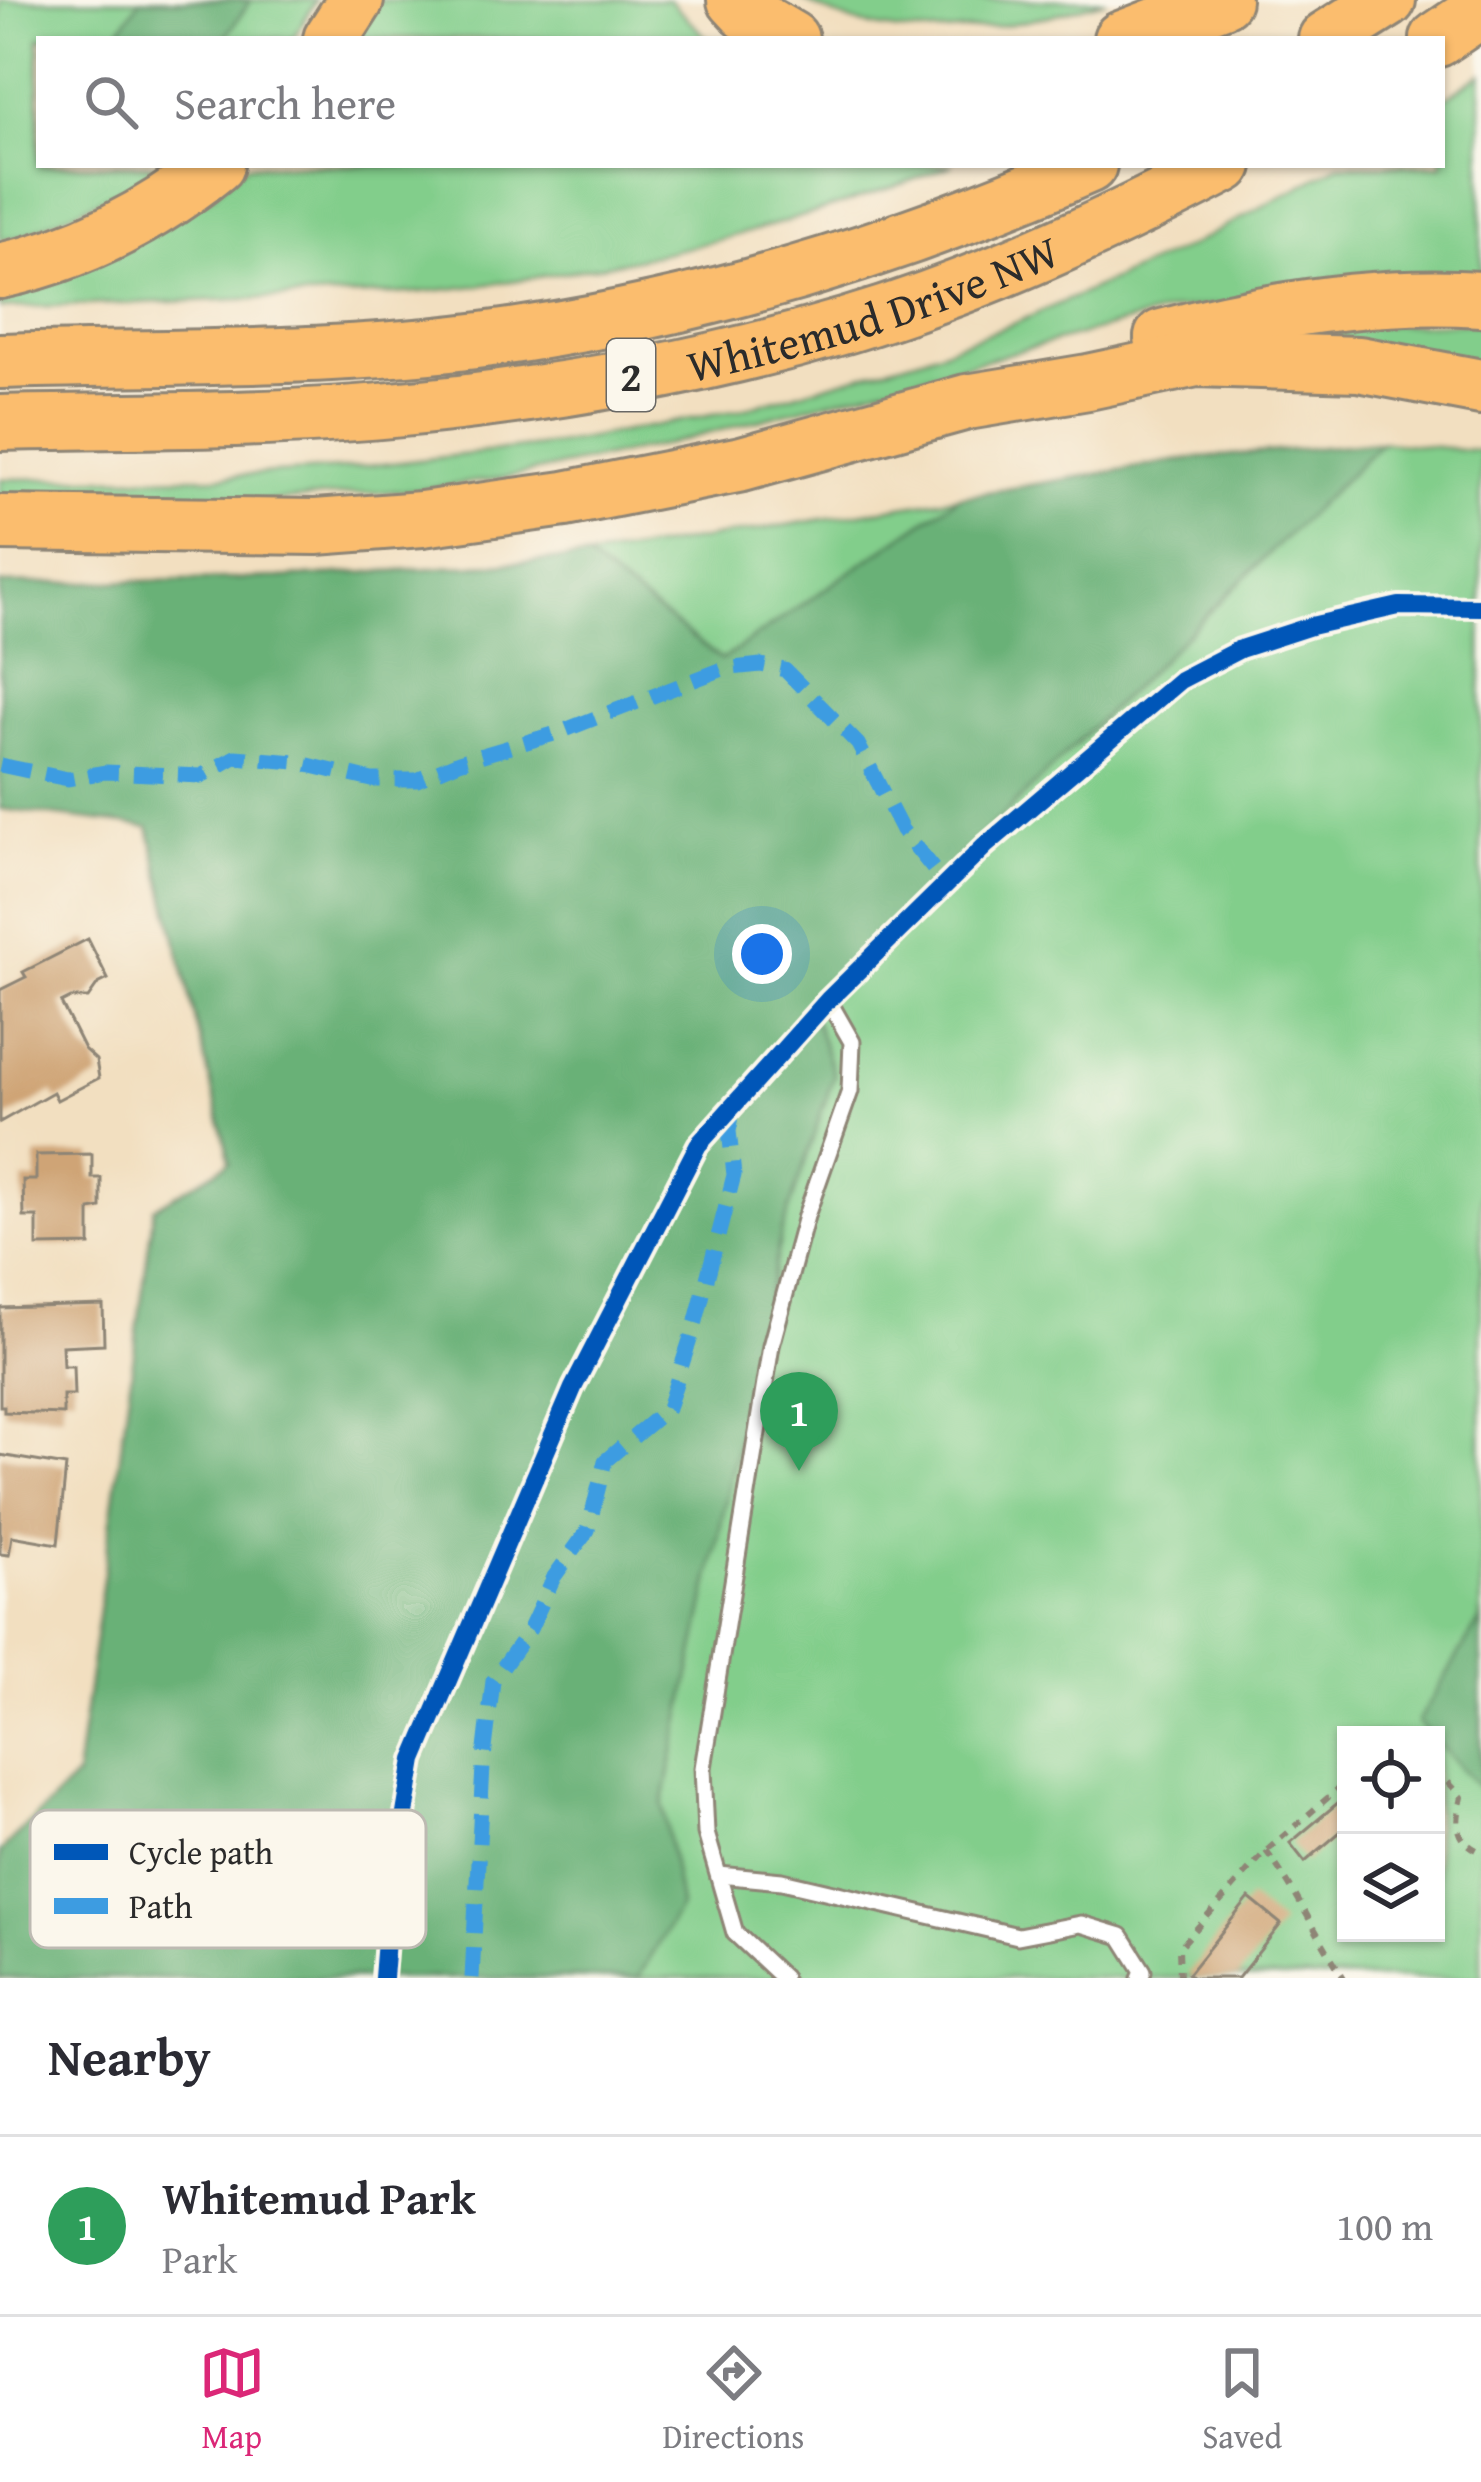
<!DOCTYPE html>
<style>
body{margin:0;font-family:"Gentium Book Plus",serif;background:#f2f2f3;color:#2b2b33}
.controls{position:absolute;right:36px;bottom:36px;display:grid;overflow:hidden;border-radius:0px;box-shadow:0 3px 9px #0004}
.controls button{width:108px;height:108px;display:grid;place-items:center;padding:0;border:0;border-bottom:3px solid #e1e1e2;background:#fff;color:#2b2b33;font:60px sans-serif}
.you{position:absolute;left:762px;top:954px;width:42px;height:42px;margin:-30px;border:9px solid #fff;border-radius:50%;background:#1a73e8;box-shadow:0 0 0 18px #1a73e833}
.badge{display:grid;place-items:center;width:78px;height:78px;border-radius:50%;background:#db2777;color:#fff;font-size:39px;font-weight:700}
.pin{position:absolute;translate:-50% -99px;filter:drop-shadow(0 3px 6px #0008)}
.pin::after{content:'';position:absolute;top:63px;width:42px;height:36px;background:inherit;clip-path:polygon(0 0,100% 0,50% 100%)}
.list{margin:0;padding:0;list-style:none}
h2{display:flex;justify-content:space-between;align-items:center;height:156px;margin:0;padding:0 48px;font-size:51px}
h2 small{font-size:39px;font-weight:400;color:#7c7c81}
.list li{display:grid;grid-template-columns:78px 1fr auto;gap:36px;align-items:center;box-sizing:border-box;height:180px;padding:0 48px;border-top:3px solid #e1e1e2}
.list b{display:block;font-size:45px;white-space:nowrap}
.list p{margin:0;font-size:39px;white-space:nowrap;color:#7c7c81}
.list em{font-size:39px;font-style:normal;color:#7c7c81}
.icon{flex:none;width:66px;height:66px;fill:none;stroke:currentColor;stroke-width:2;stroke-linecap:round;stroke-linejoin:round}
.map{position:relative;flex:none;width:1481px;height:1978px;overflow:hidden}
.search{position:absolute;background:#fff;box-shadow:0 3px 9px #0004;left:36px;right:36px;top:36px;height:132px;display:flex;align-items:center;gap:30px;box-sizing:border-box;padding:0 42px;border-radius:0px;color:#7c7c81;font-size:45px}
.sheet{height:336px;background:#fff}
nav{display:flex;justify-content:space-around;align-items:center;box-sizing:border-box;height:168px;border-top:3px solid #e1e1e2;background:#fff;font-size:33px;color:#7c7c81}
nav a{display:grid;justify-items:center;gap:6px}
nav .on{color:#db2777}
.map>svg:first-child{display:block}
.green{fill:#82ce8b;stroke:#567c5b;stroke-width:3;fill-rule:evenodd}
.forest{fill:#69b177;stroke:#4a6e51;stroke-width:3}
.building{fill:#cfa476}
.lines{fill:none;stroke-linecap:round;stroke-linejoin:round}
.service-casing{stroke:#8e8576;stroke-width:21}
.motorway-casing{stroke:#8e8576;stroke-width:60}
.path{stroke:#8e8576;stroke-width:6;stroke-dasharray:9 9;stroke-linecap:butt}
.service{stroke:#fff;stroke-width:15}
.motorway{stroke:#fbbd6e;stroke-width:54}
.quiet{stroke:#3d9ce1;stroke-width:15;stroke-dasharray:30 15;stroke-linecap:butt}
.cycleway-casing{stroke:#fbf7ec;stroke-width:26}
.cycleway{stroke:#0057b8;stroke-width:18}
.labels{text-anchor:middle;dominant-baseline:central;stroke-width:9;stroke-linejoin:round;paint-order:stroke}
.shield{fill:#fbf7ec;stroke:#696865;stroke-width:3}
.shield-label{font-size:42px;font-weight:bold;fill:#2b2b2b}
.street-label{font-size:45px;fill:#2b2b2b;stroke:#fbf7ec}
.key{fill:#fbf7ec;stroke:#bdbab2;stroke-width:3}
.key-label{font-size:33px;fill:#2b2b2b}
</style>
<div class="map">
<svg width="1481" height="1978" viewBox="0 0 1481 1978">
<rect width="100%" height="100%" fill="#fbf7ec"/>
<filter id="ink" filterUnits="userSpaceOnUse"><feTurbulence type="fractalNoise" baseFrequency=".00833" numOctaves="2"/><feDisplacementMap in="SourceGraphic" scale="24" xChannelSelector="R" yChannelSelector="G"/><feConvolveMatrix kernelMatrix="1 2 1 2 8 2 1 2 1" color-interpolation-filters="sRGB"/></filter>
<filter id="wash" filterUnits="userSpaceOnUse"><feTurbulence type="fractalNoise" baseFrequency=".004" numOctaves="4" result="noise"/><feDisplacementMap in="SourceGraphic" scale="48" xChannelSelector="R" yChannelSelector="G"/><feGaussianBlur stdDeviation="2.7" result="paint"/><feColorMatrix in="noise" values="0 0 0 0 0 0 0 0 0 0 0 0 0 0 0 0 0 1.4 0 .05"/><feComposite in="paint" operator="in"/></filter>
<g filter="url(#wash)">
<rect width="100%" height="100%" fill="#f2dfc0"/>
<g class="green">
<path d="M0,0h316l-23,39h-254v126h136l-156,72 -19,3z"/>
<path d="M378,0h291l39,39h-354z"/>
<path d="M803,0h304c-98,29 -210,55 -304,0z"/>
<path d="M1481,74v204l-304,31 -513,136 -161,33 -81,11 -163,13 -259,-2v-21l215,-2 126,-8 216,-25 182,-34 184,-53 90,-33 179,-79 147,-80h103v-65z"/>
<path d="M246,165h707c-171,66 -350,109 -532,127 -49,4 -98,4 -147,6 -91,3 -183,7 -274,10v-21l211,-90z"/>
<path d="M1481,323v40l-173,-22v-8l64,-8z"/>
<path d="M1382,442l99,9v1527h-1481v-126l76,-75 78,-569 76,-45 -81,-336 132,-249 306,-20 601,-99zM1346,1735h90v198h-90z"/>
</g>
<g class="forest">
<path d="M140,0h111l-27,39h-111z"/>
<path d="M1382,442l-572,564 24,69 -53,159 -118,571 17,101 -42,72h-638v-126l76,-75 78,-569 76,-46 -81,-335 -149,-18v-225l281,-6 306,-20 135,102 237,-163 229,-38z"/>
<path d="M1481,1618v172l-45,-49v-6h-6l-12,-13z"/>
</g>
<g id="blocks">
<g class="building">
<path d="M88,939l20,40 -10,5 -10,14h-17l-10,5 23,46 12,11 3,18 -42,22 -4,-8 -53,30v-132l26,-13 -3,-5z"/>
<path d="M92,1154v24h9v30l-11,2v35l-53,1v-29h-13l-1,-37h13v-25z"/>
<path d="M103,1305l1,39 -42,2 1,20h10l1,29h-11v19l-59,-2v-6h-4v-98z"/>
<path d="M0,1455l66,11 -8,78 -46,-8 -3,19 -9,-1z"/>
<path d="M1346,1796v31l-41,35 -15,-19z"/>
<path d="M1249,1898l32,26 -43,54h-45l-5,-4z"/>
</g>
</g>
</g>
<g filter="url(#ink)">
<use href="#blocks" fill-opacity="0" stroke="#8e8576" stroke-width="3"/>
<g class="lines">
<g class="service-casing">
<g id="service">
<path d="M719,1875l63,6 236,55 63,-12 40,12 22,35 -3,7"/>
<path d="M783,1978l-48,-45 -29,-100 -3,-65 68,-422 35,-130 44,-125 2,-49 -24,-42 157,-154 195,-166 60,-31 71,-23 88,-20 82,1"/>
</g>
</g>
<g class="motorway-casing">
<g id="motorway">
<path d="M735,0l12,13 44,26"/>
<path d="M331,39l25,-39"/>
<path d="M1121,39l102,-39"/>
<path d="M1326,39l62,-39"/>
<path d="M1438,39l43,-29"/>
<path d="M0,271c80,-17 153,-55 216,-106"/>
<path d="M1162,337c102,-27 213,-45 319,-38"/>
<path d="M0,361c174,-5 353,0 525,-27 195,-30 384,-89 564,-169"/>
<path id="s1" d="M0,423c130,-3 262,-1 392,-13 153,-14 308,-41 456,-85 131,-39 256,-97 377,-160"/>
<path d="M0,523l316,4 106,-8 143,-20 177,-35 225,-62 121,-20 108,-23 163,5 122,23"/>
</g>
</g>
<g class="path">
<path d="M1436,1769l26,28c-6,26 -8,43 19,55"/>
<path d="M1266,1851c30,40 51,85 78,127"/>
<path d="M1180,1978l-1,-30 87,-97 80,-69"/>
</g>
<use href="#service" class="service"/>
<use href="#motorway" class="motorway"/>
<g class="quiet">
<path d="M0,765l68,14 37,-7 96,4 34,-19 60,5 77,18h45l42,-18 98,-29 166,-64 38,-4 24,5 73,74 44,86 45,56"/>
<path d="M472,1978l11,-212 10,-85 37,-52 24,-52 34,-47 17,-69 63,-53 28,-87 38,-146 -5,-44 4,-19"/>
</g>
<g class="cycleway-casing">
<path id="cycleway" d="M383,1978l5,-63 26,-155 159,-372 125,-243 130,-145 157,-154 195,-166 60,-31 71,-23 88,-20 82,1"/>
</g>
<use href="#cycleway" class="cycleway"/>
</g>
</g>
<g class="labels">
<rect class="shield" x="607" y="339" width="48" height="72" rx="9"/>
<g class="shield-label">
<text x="631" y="375">2</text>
</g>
<g class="street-label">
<text stroke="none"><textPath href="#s1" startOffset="885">Whitemud Drive NW</textPath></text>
</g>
</g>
<rect x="30" y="1810" width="396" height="138" rx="18" class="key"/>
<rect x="54" y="1844" width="54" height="16" fill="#0057b8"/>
<rect x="54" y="1898" width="54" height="16" fill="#3d9ce1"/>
<g class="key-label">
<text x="129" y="1864">Cycle path</text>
<text x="129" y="1918">Path</text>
</g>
</svg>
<div class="controls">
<button><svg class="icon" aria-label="locate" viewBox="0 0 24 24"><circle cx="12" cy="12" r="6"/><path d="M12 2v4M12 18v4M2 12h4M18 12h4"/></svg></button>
<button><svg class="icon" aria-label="layers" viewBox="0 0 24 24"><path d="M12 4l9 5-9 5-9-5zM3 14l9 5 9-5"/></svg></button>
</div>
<div class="you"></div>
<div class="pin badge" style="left:799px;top:1471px;background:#2e9e5b">1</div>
<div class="search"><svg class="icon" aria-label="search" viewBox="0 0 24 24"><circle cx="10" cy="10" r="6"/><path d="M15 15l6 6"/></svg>Search here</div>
</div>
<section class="sheet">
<h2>Nearby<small></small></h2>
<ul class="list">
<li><span class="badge" style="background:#2e9e5b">1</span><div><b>Whitemud Park</b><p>Park</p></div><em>100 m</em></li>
</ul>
</section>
<nav>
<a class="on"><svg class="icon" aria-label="map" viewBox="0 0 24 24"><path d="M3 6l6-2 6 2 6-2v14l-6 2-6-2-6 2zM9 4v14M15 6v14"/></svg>Map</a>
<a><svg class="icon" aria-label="directions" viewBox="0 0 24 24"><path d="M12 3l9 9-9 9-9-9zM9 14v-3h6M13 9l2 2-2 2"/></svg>Directions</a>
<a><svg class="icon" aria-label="saved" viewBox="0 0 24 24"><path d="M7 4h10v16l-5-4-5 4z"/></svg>Saved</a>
</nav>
